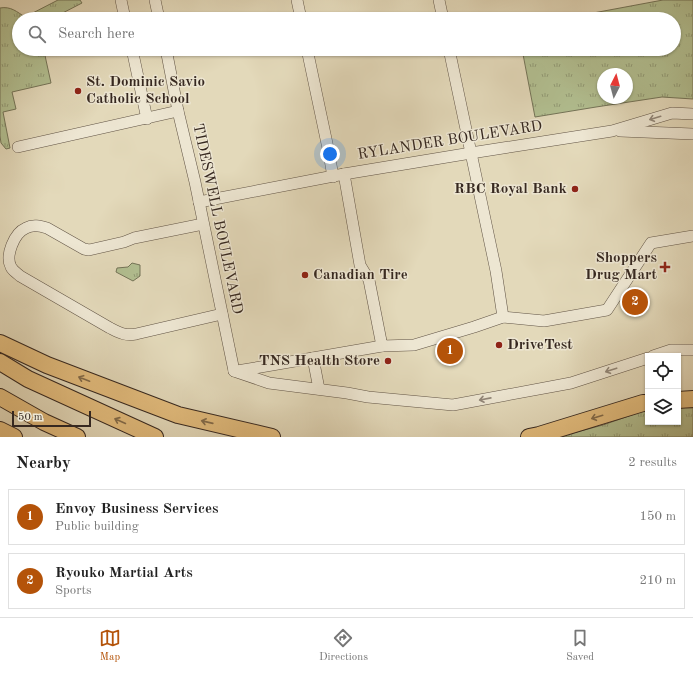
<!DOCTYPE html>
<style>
body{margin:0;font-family:"Old Standard TT",serif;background:#f2f2f2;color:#222}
.controls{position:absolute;right:12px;bottom:12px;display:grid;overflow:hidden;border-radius:0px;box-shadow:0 1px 3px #0004}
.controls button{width:36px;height:36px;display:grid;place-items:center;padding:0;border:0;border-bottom:1px solid #e0e0e0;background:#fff;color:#222;font:20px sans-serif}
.compass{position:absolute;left:597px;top:68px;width:36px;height:36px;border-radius:50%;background:#fff;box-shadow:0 1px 3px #0004;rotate:6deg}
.scale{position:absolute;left:12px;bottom:10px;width:79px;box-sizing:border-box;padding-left:4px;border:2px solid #362820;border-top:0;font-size:11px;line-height:14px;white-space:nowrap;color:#362820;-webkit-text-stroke:3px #ede6d2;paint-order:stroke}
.you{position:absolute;left:330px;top:154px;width:14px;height:14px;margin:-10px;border:3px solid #fff;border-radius:50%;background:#1a73e8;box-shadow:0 0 0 6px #1a73e833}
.badge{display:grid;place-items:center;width:26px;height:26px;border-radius:50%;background:#b45309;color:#fff;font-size:13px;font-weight:700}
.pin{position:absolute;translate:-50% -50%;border:2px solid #fff;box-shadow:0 1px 4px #0006}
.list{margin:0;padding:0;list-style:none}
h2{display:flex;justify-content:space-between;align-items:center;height:52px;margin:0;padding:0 16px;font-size:17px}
h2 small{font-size:13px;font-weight:400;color:#767676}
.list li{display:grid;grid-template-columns:26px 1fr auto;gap:12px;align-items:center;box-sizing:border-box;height:56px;margin:0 8px 8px;padding:0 8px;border:1px solid #e0e0e0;border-radius:0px}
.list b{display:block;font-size:15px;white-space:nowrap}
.list p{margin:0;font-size:13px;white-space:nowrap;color:#767676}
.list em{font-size:13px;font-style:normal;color:#767676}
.icon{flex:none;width:22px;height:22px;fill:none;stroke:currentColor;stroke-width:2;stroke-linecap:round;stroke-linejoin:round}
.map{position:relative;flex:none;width:693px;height:437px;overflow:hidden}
.search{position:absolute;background:#fff;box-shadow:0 1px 3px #0004;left:12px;right:12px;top:12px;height:44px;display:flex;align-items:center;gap:10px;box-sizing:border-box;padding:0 14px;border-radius:22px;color:#767676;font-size:15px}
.sheet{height:180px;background:#fff}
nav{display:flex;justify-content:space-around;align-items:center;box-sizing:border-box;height:56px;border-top:1px solid #e0e0e0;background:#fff;font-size:11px;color:#767676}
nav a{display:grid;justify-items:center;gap:2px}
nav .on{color:#b45309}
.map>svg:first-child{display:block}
.grass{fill:url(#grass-tufts);stroke:#747458;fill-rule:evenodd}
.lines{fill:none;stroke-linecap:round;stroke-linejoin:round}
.minor-casing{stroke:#615446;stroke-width:12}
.highway-casing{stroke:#362820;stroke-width:18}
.minor{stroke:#ede6d2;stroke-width:11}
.highway{stroke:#e2bc7d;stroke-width:16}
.oneway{stroke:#928779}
.oneway2{stroke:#836b4a}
.poi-dot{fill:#8f2418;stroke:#ede6d2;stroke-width:1.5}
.labels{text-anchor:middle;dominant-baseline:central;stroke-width:3;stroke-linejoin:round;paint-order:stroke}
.poi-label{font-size:15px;font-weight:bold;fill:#362820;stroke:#ede6d2;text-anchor:start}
.street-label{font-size:15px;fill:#362820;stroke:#ede6d2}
</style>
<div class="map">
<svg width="693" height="437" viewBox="0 0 693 437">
<defs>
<pattern id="grass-tufts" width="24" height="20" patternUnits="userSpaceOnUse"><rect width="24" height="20" fill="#b2bf91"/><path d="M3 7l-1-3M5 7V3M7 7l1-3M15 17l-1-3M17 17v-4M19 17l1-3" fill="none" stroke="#929b76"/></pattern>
</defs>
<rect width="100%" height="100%" fill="#e3d9ba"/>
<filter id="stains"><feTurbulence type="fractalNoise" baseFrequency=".005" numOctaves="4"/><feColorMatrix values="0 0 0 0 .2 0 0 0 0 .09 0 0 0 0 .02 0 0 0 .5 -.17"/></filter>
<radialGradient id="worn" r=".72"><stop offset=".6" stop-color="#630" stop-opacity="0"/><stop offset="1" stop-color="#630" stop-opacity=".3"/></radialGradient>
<g class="grass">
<path d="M58,0h22l2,3 -31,16h-32v30h16l4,7 5,-5 7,32 -39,9 4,17 -13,3 7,36 -4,1 -5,-6 -1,-7v-128c11,-2 17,4 25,9z"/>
<path d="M663,0h30v99l-31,-2 -66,10 -61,10 -13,-68h152v-30h-113zM603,74h24v24h-24z"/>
<path d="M132,263l8,2v11l-7,5 -17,-9 1,-4 11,-1z"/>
<path d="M678,407l15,1v29h-135l45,-12 40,-14 5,-1v12h30z"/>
</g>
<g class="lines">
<g class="minor-casing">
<g id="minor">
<path d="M121,0l4,19"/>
<path d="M155,0l4,19"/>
<path d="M297,0l4,19"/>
<path d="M439,0l4,19"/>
<path d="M132,49l15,70"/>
<path d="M166,49l12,62 17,71 39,189"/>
<path d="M307,49l22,104 4,24"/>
<path d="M449,49l47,222 7,46"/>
<path d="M620,131l73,3"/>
<path d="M18,147l160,-36"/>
<path d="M344,174l16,91 9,15 13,66 32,-1 60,-18 29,-10 41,4 63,-11 44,-67 42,-7"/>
<path d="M199,202l145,-28 127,-21 141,-22 60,-18 21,1"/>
<path d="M203,224l-69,14 -10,4 -35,8 -5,-1 -37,-21c-7,-2 -14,-4 -21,0 -12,5 -21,28 -15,39 2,4 6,6 9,9l90,52c10,5 15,8 26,6l86,-20"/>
<path d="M653,356l18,-6h22"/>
<path d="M313,358l6,31"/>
<path d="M234,371l35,12 78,10 21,4 85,8 118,-22 77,-25"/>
<path d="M237,371l145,-25"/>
</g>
</g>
<g class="highway-casing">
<g id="highway">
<path d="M0,343l47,22 131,50 94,22"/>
<path d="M0,362l28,17 127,58"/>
<path d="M0,397l44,25 33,15"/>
<path d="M678,400l15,-1"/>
<path d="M0,430l14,7"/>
<path d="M529,437l10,-2 104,-32h5"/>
</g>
</g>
<use href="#minor" class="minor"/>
<use href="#highway" class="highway"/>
</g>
<defs><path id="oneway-shaft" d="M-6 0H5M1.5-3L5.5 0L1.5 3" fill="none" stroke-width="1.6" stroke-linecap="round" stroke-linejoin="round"/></defs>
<g class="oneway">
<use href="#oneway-shaft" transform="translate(655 118) rotate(163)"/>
<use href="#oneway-shaft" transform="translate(611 370) rotate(162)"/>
<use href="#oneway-shaft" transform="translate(485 399) rotate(169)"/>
</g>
<g class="oneway2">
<use href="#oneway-shaft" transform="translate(84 379) rotate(-159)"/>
<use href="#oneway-shaft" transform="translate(597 417) rotate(163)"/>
<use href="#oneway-shaft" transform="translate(120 421) rotate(-156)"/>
<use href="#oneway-shaft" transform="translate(207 422) rotate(-167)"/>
</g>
<g class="poi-dot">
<circle cx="78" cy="91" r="4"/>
<circle cx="575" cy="189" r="4"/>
<path d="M663 261h4v4h4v4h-4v4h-4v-4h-4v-4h4z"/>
<circle cx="305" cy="275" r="4"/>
<circle cx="499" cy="345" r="4"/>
<circle cx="388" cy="361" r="4"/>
</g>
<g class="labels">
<g class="poi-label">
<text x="86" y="82">St. Dominic Savio<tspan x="86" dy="17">Catholic School</tspan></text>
<text x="567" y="189" text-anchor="end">RBC Royal Bank</text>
<text x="657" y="258" text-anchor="end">Shoppers<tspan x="657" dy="17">Drug Mart</tspan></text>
<text x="313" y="275">Canadian Tire</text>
<text x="507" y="345">DriveTest</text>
<text x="380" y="361" text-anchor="end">TNS Health Store</text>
</g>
<g class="street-label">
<text transform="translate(450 141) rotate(-9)">RYLANDER BOULEVARD</text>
<text transform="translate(217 219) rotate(78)">TIDESWELL BOULEVARD</text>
</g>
</g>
<rect width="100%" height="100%" filter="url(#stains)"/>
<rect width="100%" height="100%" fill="url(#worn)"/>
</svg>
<div class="controls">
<button><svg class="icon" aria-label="locate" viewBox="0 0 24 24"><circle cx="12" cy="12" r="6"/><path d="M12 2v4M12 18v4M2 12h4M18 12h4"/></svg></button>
<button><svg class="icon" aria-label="layers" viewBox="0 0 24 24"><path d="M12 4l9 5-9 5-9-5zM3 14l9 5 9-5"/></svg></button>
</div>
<svg class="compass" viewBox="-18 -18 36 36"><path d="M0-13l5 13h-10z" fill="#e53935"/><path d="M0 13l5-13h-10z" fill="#767676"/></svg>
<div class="scale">50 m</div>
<div class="you"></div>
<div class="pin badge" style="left:450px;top:351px">1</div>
<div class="pin badge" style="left:635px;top:302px">2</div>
<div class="search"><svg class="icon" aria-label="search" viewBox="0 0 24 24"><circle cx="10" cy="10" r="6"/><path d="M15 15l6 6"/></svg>Search here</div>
</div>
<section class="sheet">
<h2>Nearby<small>2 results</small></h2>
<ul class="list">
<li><span class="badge">1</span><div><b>Envoy Business Services</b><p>Public building</p></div><em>150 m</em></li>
<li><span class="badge">2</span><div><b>Ryouko Martial Arts</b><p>Sports</p></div><em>210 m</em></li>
</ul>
</section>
<nav>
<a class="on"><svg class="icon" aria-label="map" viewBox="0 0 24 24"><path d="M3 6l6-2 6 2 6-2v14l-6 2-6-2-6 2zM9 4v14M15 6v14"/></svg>Map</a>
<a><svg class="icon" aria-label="directions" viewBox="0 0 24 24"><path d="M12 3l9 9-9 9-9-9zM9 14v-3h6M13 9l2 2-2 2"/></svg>Directions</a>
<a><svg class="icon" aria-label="saved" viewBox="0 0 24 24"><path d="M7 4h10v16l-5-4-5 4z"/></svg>Saved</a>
</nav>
